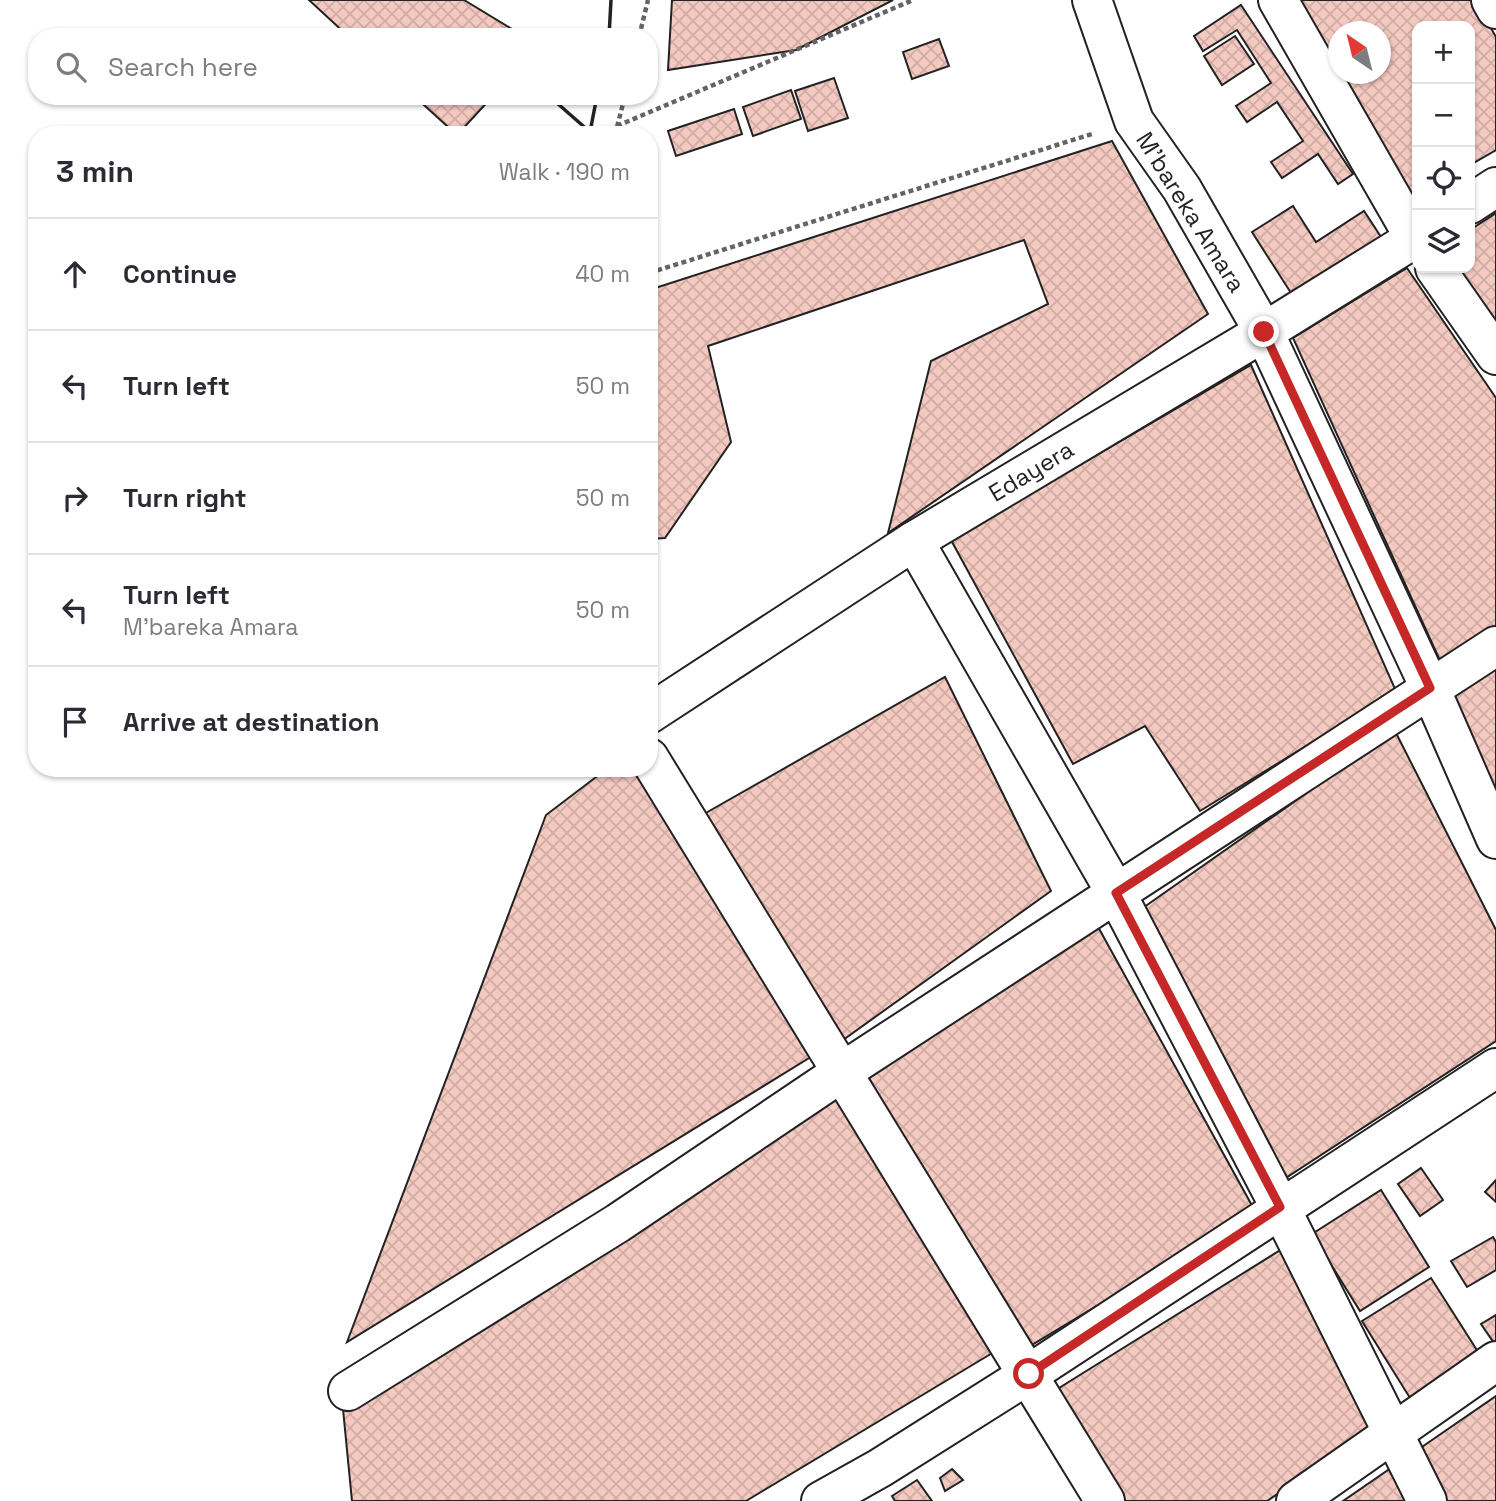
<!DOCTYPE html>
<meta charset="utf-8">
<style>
body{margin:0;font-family:"Space Grotesk",sans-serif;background:#f7f7f7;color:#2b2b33}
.controls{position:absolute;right:21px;top:21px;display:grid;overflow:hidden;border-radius:14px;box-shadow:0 2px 5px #0004}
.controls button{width:63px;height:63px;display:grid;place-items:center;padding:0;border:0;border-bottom:2px solid #e1e1e2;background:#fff;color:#2b2b33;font:35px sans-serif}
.compass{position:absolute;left:1328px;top:21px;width:63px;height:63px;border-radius:50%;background:#fff;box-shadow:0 2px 5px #0004;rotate:325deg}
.stop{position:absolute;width:21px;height:21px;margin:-16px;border:5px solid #c62828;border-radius:50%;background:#fff}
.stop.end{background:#c62828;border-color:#fff;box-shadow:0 2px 7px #0008}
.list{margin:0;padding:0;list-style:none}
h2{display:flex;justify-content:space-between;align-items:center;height:91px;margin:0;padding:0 28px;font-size:30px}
h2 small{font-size:23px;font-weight:400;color:#7c7c81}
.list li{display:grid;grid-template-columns:46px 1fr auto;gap:21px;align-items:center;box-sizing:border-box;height:112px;padding:0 28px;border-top:2px solid #e1e1e2}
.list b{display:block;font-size:26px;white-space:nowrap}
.list p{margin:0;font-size:23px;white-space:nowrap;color:#7c7c81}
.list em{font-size:23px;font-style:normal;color:#7c7c81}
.icon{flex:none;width:38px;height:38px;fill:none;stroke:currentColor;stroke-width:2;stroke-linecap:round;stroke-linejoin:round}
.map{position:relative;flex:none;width:1496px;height:1501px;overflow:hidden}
.search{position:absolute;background:#fff;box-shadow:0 2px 5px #0004;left:28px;top:28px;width:630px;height:77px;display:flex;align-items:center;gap:18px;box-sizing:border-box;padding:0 24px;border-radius:28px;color:#7c7c81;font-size:26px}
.panel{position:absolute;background:#fff;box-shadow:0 2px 5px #0004;left:28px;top:126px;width:630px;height:651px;border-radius:28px}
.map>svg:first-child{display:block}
.building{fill:url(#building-cross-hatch);stroke:#222;stroke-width:2;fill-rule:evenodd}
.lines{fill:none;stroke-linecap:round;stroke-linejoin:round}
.street-casing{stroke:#222;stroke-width:42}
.secondary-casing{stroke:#222;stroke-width:42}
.path{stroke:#646464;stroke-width:4.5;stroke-dasharray:5 3.5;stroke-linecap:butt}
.street{stroke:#fff;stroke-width:38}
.secondary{stroke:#fff;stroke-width:38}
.wall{stroke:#222;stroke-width:3.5}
.route{stroke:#c62828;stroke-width:9}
.labels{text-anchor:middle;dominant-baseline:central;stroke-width:5;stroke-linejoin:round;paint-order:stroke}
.street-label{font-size:24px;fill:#222;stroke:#fff}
</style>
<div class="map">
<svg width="1496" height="1501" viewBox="0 0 1496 1501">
<defs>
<pattern id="building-cross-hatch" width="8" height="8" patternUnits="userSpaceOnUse" patternTransform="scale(1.75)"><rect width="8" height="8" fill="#f3c9c0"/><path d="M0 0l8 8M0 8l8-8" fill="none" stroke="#d0aca5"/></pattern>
</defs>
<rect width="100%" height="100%" fill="#fff"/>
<g class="building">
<path d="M309,0h155l61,37h-176z"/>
<path d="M672,0h221l-97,50 -128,20z"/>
<path d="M1298,0h177l21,37v113l-26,15v-139h-53v168l-19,11zM1338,32h42v42h-42z"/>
<path d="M1241,5l112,169 -15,10 -20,-30 -36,24 -11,-16 32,-21 -26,-39 -30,20 -11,-16 35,-23 -34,-53 -34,21 -9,-15z"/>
<path d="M1235,36l19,28 -32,21 -18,-29z"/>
<path d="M939,39l10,27 -37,13 -9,-27z"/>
<path d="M834,78l14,40 -40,13 -13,-40z"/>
<path d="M791,90l10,29 -48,17 -10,-29z"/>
<path d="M414,96h79l-36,39z"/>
<path d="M734,109l8,25 -66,22 -8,-25z"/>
<path d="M1112,141l96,173 -320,219 43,-172 117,-57 -24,-64 -316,106 23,96 -66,96 -16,1v-249z"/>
<path d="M1293,206l23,36 48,-31 17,26 -90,56 -39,-61z"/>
<path d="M1496,213v114l-42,-59h16v-38z"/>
<path d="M1407,268l89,130v231l-54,36 -149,-327z"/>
<path d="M1251,365l145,326 -196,120 -55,-85 -72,38 -122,-224z"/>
<path d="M1496,664v126l-47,-97z"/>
<path d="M945,677l106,214 -208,149 -139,-226z"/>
<path d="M1395,731l101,199v111l-218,142 -141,-271z"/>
<path d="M608,768h31l175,287 -467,287 199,-527z"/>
<path d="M1097,925l158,286 -235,141 -155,-281z"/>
<path d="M833,1082l161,270 -248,149h-394l-9,-92z"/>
<path d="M1421,1168l22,32 -23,16 -22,-32z"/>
<path d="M1496,1180v22l-11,-10z"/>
<path d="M1381,1190l48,77 -69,44 -48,-77z"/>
<path d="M1493,1237l3,5v28l-29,17 -16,-26z"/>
<path d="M1282,1249l94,180 -109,72h-150l-66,-108z"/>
<path d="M1431,1278l49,77 -70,43 -48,-77z"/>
<path d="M1496,1315v31l-15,-22z"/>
<path d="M1496,1396v105h-56l-24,-50z"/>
<path d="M1391,1468l17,33h-65z"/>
<path d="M952,1469l11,11 -18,11 -5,-13z"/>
<path d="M917,1480l15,21h-37l-3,-5z"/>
</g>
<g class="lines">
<g class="street-casing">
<g id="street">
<path d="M1278,0l139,242"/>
<path d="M1491,0l5,9"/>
<path d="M1435,268l61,87"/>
<path d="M914,541l202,352 164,314 147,294"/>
<path d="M649,714l265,-173 350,-209 -82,-143 -48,-68 -42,-121"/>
<path d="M649,758l456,743"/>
<path d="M348,1391l270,-168 224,-151 654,-426"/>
<path d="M821,1501l59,-33 149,-94 467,-306"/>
<path d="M1296,1501l200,-140"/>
</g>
</g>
<g class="secondary-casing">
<g id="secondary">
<path d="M1470,204l26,-17"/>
<path d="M1417,237l-153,95 166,356 66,151"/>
</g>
</g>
<g class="path">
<path d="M639,37l9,-37"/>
<path d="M617,126l296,-126"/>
<path d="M615,135l10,-39"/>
<path d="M649,273l443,-139"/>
</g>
<use href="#street" class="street"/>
<use href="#secondary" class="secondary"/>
<g class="wall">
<path d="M609,37l2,-37"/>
<path d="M549,96l41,36 7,-36"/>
</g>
</g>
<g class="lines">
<path class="route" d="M1029,1374l251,-167 -164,-314 314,-205 -166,-356"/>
</g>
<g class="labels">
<g class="street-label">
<text transform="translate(1191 212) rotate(58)">M'bareka Amara</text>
<text transform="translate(1031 471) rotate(-31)">Edayera</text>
</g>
</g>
</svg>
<div class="controls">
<button>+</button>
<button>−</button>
<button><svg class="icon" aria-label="locate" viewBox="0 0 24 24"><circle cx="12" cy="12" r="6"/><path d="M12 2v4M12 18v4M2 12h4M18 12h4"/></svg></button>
<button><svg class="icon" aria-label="layers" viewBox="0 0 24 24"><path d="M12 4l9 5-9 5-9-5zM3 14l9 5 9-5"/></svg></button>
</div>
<svg class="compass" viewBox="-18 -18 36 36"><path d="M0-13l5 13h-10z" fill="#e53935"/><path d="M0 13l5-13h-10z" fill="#7c7c81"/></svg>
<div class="stop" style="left:1029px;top:1374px"></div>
<div class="stop end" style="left:1264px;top:332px"></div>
<div class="search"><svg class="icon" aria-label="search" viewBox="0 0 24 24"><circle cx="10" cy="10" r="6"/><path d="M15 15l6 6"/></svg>Search here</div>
<section class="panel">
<h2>3 min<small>Walk · 190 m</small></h2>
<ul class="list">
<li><svg class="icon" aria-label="ahead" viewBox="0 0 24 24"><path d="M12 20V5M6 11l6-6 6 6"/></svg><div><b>Continue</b></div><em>40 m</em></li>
<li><svg class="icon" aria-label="left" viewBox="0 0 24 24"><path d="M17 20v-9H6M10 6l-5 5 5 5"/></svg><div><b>Turn left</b></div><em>50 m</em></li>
<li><svg class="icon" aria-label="right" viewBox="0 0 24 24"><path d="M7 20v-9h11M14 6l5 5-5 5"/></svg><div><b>Turn right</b></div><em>50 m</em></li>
<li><svg class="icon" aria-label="left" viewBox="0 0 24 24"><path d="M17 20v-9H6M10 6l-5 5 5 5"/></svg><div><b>Turn left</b><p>M'bareka Amara</p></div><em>50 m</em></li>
<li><svg class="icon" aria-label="arrive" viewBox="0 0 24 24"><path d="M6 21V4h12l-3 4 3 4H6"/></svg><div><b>Arrive at destination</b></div></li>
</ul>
</section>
</div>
